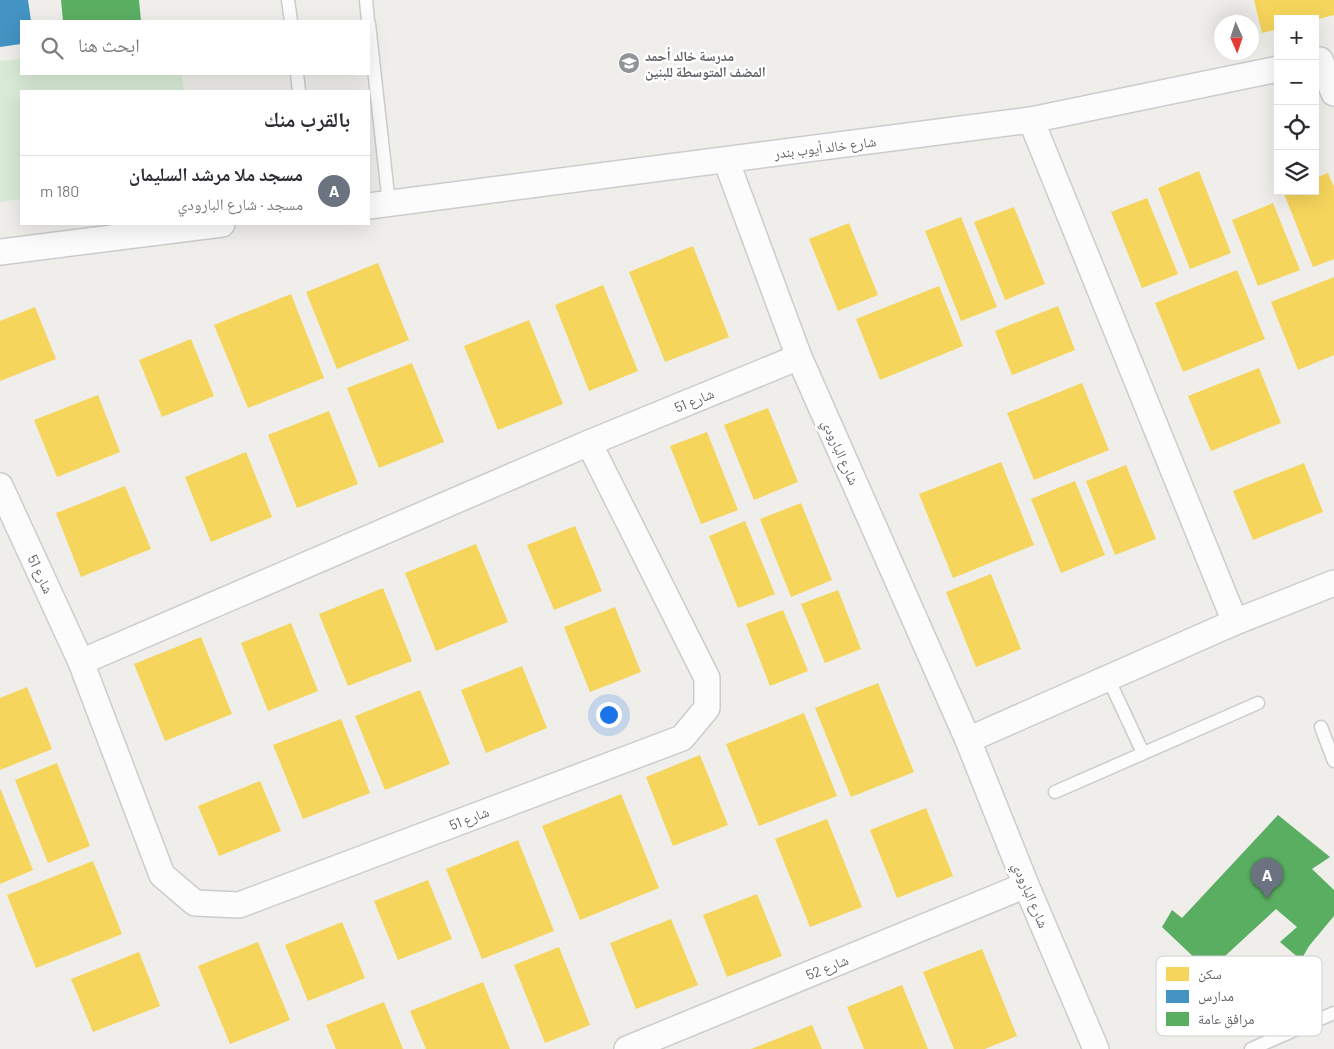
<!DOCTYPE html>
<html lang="ar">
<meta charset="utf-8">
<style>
body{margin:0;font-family:Barlow,"Noto Naskh Arabic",sans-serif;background:#f2f2f3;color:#2b2b33;direction:rtl}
.controls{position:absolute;right:15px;top:15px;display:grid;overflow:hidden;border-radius:0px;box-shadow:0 5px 20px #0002}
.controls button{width:45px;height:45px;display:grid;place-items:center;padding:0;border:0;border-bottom:1px solid #e1e1e2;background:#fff;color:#2b2b33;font:25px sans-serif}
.compass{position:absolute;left:1214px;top:15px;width:45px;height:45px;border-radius:50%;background:#fff;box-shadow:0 5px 20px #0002;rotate:177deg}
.you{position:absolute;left:608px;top:714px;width:18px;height:18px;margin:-12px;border:4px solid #fff;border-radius:50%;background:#1a73e8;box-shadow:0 0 0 8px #1a73e833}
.badge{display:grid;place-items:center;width:32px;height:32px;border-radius:50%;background:#919496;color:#fff;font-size:16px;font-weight:700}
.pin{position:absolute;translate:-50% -41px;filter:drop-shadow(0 1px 2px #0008)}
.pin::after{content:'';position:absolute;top:26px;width:18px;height:15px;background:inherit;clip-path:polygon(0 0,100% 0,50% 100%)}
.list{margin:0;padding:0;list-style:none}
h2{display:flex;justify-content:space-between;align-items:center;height:65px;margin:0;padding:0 20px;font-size:21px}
h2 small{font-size:16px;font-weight:400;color:#7c7c81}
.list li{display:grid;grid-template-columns:32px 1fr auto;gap:15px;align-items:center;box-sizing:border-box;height:70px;padding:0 20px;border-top:1px solid #e1e1e2}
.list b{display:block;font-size:19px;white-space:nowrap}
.list p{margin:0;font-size:16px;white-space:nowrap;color:#7c7c81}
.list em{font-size:16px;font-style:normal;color:#7c7c81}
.icon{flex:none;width:28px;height:28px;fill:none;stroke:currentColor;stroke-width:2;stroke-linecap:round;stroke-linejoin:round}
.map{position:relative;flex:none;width:1334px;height:1049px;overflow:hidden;direction:ltr}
.search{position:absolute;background:#fff;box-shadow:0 5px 20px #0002;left:20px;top:20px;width:350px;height:55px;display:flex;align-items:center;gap:12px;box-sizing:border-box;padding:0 18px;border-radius:0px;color:#7c7c81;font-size:19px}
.panel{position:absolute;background:#fff;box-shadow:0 5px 20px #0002;left:20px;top:90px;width:350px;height:135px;border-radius:0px;direction:rtl}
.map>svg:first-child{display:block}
.green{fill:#d8ebd6}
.homes{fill:#f6d55c}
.schools{fill:#4393c3}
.public{fill:#5aae61}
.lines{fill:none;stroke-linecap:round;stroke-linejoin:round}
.service-casing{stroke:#cbcccc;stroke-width:15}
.minor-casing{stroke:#cbcccc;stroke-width:28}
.service{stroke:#fdfcfc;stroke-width:12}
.minor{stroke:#fdfcfc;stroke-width:25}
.labels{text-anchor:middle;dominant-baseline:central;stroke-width:5;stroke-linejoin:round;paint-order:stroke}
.poi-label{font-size:14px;font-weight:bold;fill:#5f6368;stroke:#fff;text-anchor:start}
.street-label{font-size:14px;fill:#5f6368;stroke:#fff}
.key{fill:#fff;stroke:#cfd0d2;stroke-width:1}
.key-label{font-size:14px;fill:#5f6368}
</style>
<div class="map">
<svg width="1334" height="1049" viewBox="0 0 1334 1049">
<rect width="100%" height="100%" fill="#efeeea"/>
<path class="green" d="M21,59v15h161l2,17h-163v108l-21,3v-141z"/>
<g class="homes">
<path d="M1254,0h80v15l-19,5 -37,-1v10l-16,4z"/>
<path d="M1199,171l32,82 -41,16 -32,-81z"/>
<path d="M1328,173l6,14v72l-21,8 -30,-76h32v-13z"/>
<path d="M1147,198l31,76 -36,14 -31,-76z"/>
<path d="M1273,203l27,67 -42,16 -26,-66z"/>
<path d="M1014,207l31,77 -40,16 -31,-78z"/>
<path d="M961,217l36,90 -36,14 -36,-90z"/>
<path d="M849,223l29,72 -40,16 -29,-72z"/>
<path d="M693,246l36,91 -64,25 -36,-90z"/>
<path d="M378,263l31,77 -72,29 -31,-77z"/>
<path d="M1237,270l28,69 -82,33 -28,-69z"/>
<path d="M1334,277v78l-36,15 -27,-68z"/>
<path d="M603,285l35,86 -49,20 -34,-86z"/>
<path d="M939,286l24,60 -83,34 -24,-61z"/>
<path d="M291,294l33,84 -76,30 -34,-83z"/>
<path d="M1058,306l17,44 -63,25 -17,-44z"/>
<path d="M35,307l21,52 -56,22v-60z"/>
<path d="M529,320l34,84 -65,26 -34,-84z"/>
<path d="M191,339l23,57 -52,21 -23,-57z"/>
<path d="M412,363l32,79 -65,26 -32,-80z"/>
<path d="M1259,368l22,55 -70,28 -23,-55z"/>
<path d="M1082,383l27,67 -75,30 -27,-67z"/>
<path d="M98,395l22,57 -63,25 -23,-57z"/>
<path d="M768,408l30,74 -44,18 -30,-75z"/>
<path d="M329,411l29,73 -61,24 -29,-73z"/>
<path d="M707,432l31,78 -37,14 -31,-78z"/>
<path d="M246,452l26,65 -61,25 -26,-65z"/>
<path d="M1001,462l33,83 -81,33 -34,-84z"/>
<path d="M1304,463l19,49 -70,28 -20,-49z"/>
<path d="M1126,465l30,74 -41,16 -29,-74z"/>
<path d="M1075,481l30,74 -44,18 -30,-74z"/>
<path d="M125,486l26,63 -70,28 -25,-64z"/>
<path d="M801,503l31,77 -41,17 -31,-78z"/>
<path d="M745,521l30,73 -37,14 -29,-72z"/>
<path d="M575,526l27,65 -48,19 -27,-65z"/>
<path d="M476,544l32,78 -72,29 -31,-78z"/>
<path d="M991,574l30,75 -45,18 -30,-75z"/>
<path d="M383,588l29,73 -64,25 -29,-72z"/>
<path d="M838,590l23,59 -36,14 -24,-59z"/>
<path d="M615,607l26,65 -51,20 -26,-65z"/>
<path d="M783,610l25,61 -38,15 -24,-62z"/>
<path d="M291,623l27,68 -50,20 -27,-68z"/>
<path d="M201,637l31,77 -67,27 -31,-77z"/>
<path d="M522,666l25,62 -61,25 -25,-63z"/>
<path d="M878,683l36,89 -63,25 -36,-89z"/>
<path d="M27,687l25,62 -52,21v-72z"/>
<path d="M420,690l30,74 -65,26 -30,-74z"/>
<path d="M804,713l33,83 -78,30 -33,-82z"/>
<path d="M341,719l29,74 -67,26 -30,-74z"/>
<path d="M700,755l28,70 -55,21 -27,-69z"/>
<path d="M57,763l33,83 -42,17 -33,-83z"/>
<path d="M260,781l21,50 -62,25 -21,-50z"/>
<path d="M0,788l33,82 -33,14z"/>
<path d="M621,794l38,94 -79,32 -38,-94z"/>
<path d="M926,808l27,68 -56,22 -27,-68z"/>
<path d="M827,819l35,88 -52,20 -35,-88z"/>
<path d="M518,840l36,91 -72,28 -36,-90z"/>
<path d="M93,861l29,73 -86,34 -29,-73z"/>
<path d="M428,880l24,59 -54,21 -24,-59z"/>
<path d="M757,894l25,62 -55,21 -24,-62z"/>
<path d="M671,919l27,66 -62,24 -26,-66z"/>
<path d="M342,922l23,56 -57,23 -23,-56z"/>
<path d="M258,942l32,78 -60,24 -32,-78z"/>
<path d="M559,947l31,78 -45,18 -31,-78z"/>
<path d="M982,949l35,87 -32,13h-31l-31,-77z"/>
<path d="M139,952l21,54 -67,26 -22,-53z"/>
<path d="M483,982l27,67h-84l-16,-38z"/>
<path d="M902,985l26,64h-64l-17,-42z"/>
<path d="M384,1002l19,47h-67l-10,-24z"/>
<path d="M812,1025l10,24h-71z"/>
</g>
<path class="schools" d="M0,0h28l3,21h-10v23l-21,3z"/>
<g class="public">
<path d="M61,0h78l2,21h-78z"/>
<path d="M1278,815l52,42 -18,12 22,21v26l-25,30 -8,14 -21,-18 17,-15 -21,-18 -51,47 6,12 -13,12 -56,-53 10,-17 10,8z"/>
</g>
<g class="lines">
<g class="service-casing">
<g id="service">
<path d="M288,0l3,21"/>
<path d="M366,0l2,21"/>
<path d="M369,24l20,180"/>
<path d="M297,74l2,17"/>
<path d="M1108,678l35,75"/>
<path d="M1321,727l13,34"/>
<path d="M1055,792l203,-89"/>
<path d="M1251,1049l83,-36"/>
</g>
</g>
<g class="minor-casing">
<g id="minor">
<path d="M1320,60l14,33"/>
<path d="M1031,120l204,502"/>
<path d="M726,160l73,197 169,383 58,145 70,164"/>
<path d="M369,206l662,-86 247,-51"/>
<path d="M0,252l222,-28"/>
<path d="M0,486l81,176 81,213 33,28 44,2 443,-167 25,-30v-30l-118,-235"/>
<path d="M81,662l508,-219 210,-86"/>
<path d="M968,740l267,-118 99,-39"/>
<path d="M627,1049l399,-164"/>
</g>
</g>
<use href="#service" class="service"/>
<use href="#minor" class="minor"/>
</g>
<defs>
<g id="school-disc" transform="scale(1.125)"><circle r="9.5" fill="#919496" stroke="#fff"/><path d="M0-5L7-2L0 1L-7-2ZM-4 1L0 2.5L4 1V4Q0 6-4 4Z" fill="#fff"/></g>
</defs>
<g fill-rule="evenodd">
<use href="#school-disc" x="629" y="63"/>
</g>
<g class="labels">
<g class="poi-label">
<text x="645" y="55">مدرسة خالد أحمد<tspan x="645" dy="16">المضف المتوسطة للبنين</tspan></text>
</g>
<g class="street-label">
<text transform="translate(825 147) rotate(-7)">شارع خالد أيوب بندر</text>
<text transform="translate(694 400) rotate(-22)">شارع 51</text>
<text transform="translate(841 452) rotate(66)">شارع البارودي</text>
<text transform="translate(41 574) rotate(65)">شارع 51</text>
<text transform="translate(469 818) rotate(-21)">شارع 51</text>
<text transform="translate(1031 895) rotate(67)">شارع البارودي</text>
<text transform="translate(827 967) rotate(-22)">شارع 52</text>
</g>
</g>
<rect x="1156" y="956" width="166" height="80" rx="8" class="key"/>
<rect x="1166" y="967" width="23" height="14" fill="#f6d55c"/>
<rect x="1166" y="990" width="23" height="13" fill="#4393c3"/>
<rect x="1166" y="1012" width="23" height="14" fill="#5aae61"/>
<g class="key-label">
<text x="1198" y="979">سكن</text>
<text x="1198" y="1001">مدارس</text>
<text x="1198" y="1024">مرافق عامة</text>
</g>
</svg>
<div class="controls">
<button>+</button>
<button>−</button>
<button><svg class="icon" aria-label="locate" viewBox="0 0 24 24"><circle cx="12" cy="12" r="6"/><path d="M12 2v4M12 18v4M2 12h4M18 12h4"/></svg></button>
<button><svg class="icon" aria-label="layers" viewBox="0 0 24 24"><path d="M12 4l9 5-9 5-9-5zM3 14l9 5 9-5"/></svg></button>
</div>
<svg class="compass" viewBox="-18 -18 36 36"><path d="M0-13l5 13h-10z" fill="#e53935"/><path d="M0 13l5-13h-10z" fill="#7c7c81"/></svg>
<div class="you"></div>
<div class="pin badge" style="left:1267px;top:899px;background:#6b7280">A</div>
<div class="search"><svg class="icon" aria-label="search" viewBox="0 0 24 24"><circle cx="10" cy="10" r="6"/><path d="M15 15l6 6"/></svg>ابحث هنا</div>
<section class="panel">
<h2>بالقرب منك<small></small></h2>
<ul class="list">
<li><span class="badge" style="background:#6b7280">A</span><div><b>مسجد ملا مرشد السليمان</b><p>مسجد · شارع البارودي</p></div><em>180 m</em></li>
</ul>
</section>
</div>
